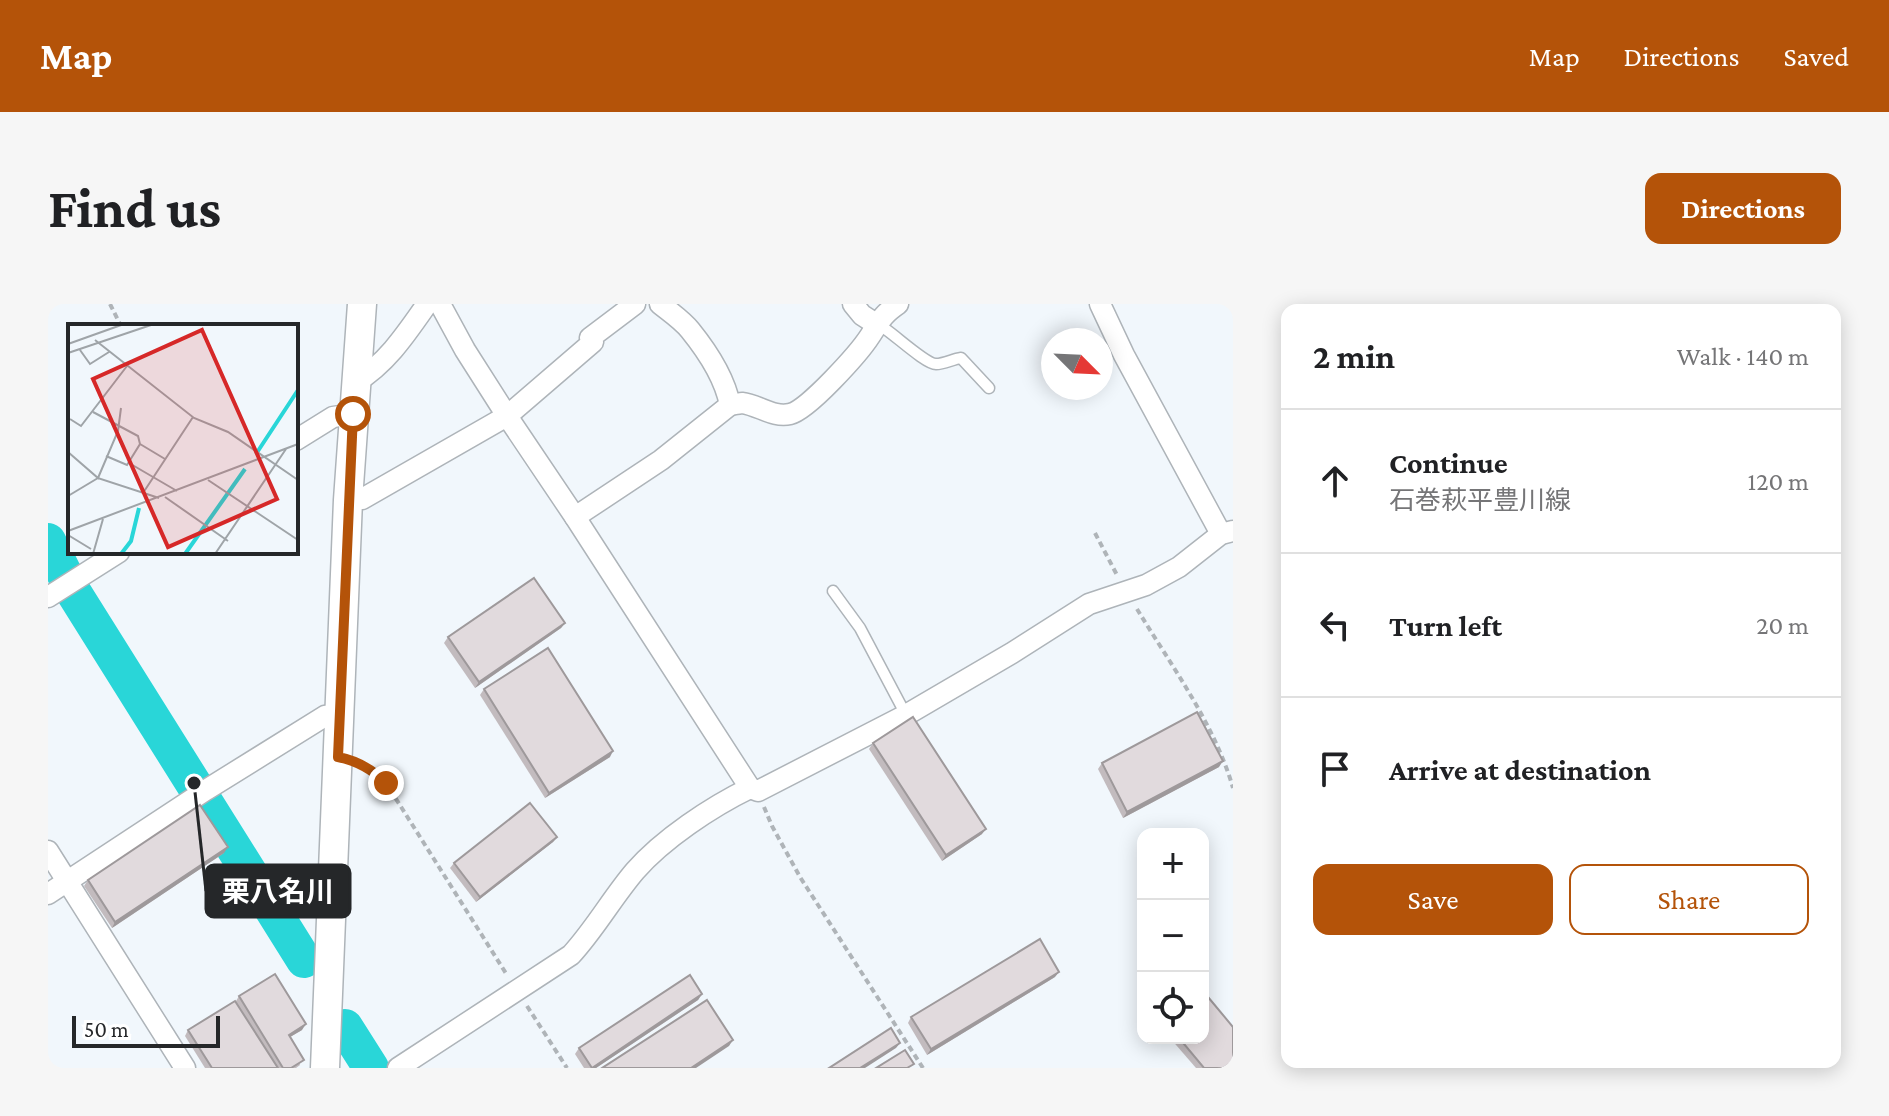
<!DOCTYPE html>
<meta charset="utf-8">
<style>
body{margin:0;font-family:"Crimson Pro","Noto Sans JP",serif;background:#f6f6f6;color:#202124}
.controls{position:absolute;right:24px;bottom:24px;display:grid;overflow:hidden;border-radius:16px;box-shadow:0 4px 20px #0003}
.controls button{width:72px;height:72px;display:grid;place-items:center;padding:0;border:0;border-bottom:2px solid #e0e0e0;background:#fff;color:#202124;font:40px sans-serif}
.compass{position:absolute;left:993px;top:24px;width:72px;height:72px;border-radius:50%;background:#fff;box-shadow:0 4px 20px #0003;rotate:114deg}
.scale{position:absolute;left:24px;bottom:20px;width:148px;box-sizing:border-box;padding-left:8px;border:4px solid #252729;border-top:0;font-size:22px;line-height:28px;white-space:nowrap;color:#252729;-webkit-text-stroke:6px #fff;paint-order:stroke}
.stop{position:absolute;width:24px;height:24px;margin:-18px;border:6px solid #b45309;border-radius:50%;background:#fff}
.stop.end{background:#b45309;border-color:#fff;box-shadow:0 2px 8px #0008}
.list{margin:0;padding:0;list-style:none}
h2{display:flex;justify-content:space-between;align-items:center;height:104px;margin:0;padding:0 32px;font-size:34px}
h2 small{font-size:26px;font-weight:400;color:#757577}
.list li{display:grid;grid-template-columns:52px 1fr auto;gap:24px;align-items:center;box-sizing:border-box;height:144px;padding:0 32px;border-top:2px solid #e0e0e0}
.list b{display:block;font-size:30px;white-space:nowrap}
.list p{margin:0;font-size:26px;white-space:nowrap;color:#757577}
.list em{font-size:26px;font-style:normal;color:#757577}
.actions{display:flex;gap:16px;padding:24px 32px}
.actions a{flex:1;padding:18px 0;border:2px solid #b45309;border-radius:16px;text-align:center;font-size:28px;color:#b45309}
.actions .main{background:#b45309;color:#fff}
.icon{flex:none;width:44px;height:44px;fill:none;stroke:currentColor;stroke-width:2;stroke-linecap:round;stroke-linejoin:round}
.map{position:relative;flex:none;width:1185px;height:764px;overflow:hidden;border-radius:16px}
header{display:flex;align-items:center;gap:48px;box-sizing:border-box;height:112px;padding:0 40px;background:#b45309;color:#fff}
header strong{font-size:38px}
nav{display:flex;gap:44px;margin-inline-start:auto;font-size:28px}
.intro{display:flex;align-items:center;justify-content:space-between;box-sizing:border-box;height:192px;padding:0 48px}
h1{margin:0;font-size:56px}
.button{padding:20px 36px;border-radius:16px;background:#b45309;color:#fff;font-size:28px;font-weight:700}
main{display:flex;gap:48px;padding:0 48px}
aside{flex:1;background:#fff;border-radius:16px;box-shadow:0 4px 20px #0003}
.map>svg:first-child{display:block}
.lines{fill:none;stroke-linecap:round;stroke-linejoin:round}
.river{stroke:#29d6d8;stroke-width:36}
.lane-casing{stroke:#aeb4b9;stroke-width:13}
.street-casing{stroke:#aeb4b9;stroke-width:23}
.secondary-casing{stroke:#aeb4b9;stroke-width:31}
.path{stroke:#afb4b8;stroke-width:4;stroke-dasharray:6 4;stroke-linecap:butt}
.lane{stroke:#fff;stroke-width:10}
.street{stroke:#fff;stroke-width:20}
.secondary{stroke:#fff;stroke-width:28}
.wall{fill:#c2bbbe}
.shaded-wall{fill:#9e999b}
.building{fill:#e1dadd;stroke:#9e999b;stroke-width:2}
.route{stroke:#b45309;stroke-width:10}
.inset-river{fill:none;stroke:#29d6d8;stroke-width:4}
.inset-road{fill:none;stroke:#9fa4a8;stroke-width:2}
.view{fill:#d62828;fill-opacity:0.15;stroke:#d62828;stroke-width:4}
.inset-edge{fill:none;stroke:#252729;stroke-width:4}
.leader{fill:none;stroke:#252729;stroke-width:3}
.callout-dot{fill:#252729;stroke:#fff;stroke-width:3}
.callout{fill:#252729;stroke:#252729;stroke-width:3}
.callout-label{font-size:28px;text-anchor:middle;font-weight:bold;fill:#fff}
</style>
<header>
<strong>Map</strong>
<nav><a>Map</a><a>Directions</a><a>Saved</a></nav>
</header>
<div class="intro"><h1>Find us</h1><a class="button">Directions</a></div>
<main>
<div class="map">
<svg width="1185" height="764" viewBox="0 0 1185 764">
<rect width="100%" height="100%" fill="#f1f7fc"/>
<g class="lines">
<g class="river">
<path d="M0,237l26,52 230,367"/>
<path d="M297,723l26,41"/>
</g>
<g class="lane-casing">
<g id="lane">
<path d="M830,20c13,7 47,40 58,40 8,0 17,-5 25,-6l28,30"/>
<path d="M785,287l27,37 46,87"/>
</g>
</g>
<g class="street-casing">
<g id="street">
<path d="M392,0l25,46 42,66 68,101 175,271"/>
<path d="M612,0c10,8 22,16 30,26 17,21 35,49 40,75 1,0 11,-2 12,-2 17,2 31,15 48,11 18,-4 69,-61 80,-78 10,-15 12,-21 28,-32"/>
<path d="M805,0l9,11 14,9"/>
<path d="M1052,0l24,51 97,179"/>
<path d="M308,78c31,-19 50,-48 71,-78"/>
<path d="M248,136l37,-23 20,-3"/>
<path d="M300,196l14,-1 145,-83 86,-74 -3,-4 45,-34"/>
<path d="M527,213l86,-57 69,-55"/>
<path d="M0,293l71,-45"/>
<path d="M0,547l137,217"/>
<path d="M0,590l158,-104 119,-74 14,-2"/>
<path d="M350,764l173,-113c24,-26 41,-57 64,-84 28,-32 76,-64 115,-83l8,3 148,-76 106,-62 77,-49 57,-19 33,-18 42,-33 12,-3"/>
</g>
</g>
<g class="secondary-casing">
<path id="secondary" d="M277,764l23,-568 14,-196"/>
</g>
<g class="path">
<path d="M62,0l11,22"/>
<path d="M1047,229l23,44"/>
<path d="M1089,305c34,56 78,116 96,179"/>
<path d="M313,460l11,5 14,14 121,192"/>
<path d="M716,503l8,19 28,51 123,191"/>
<path d="M479,702l40,62"/>
</g>
<use href="#lane" class="lane"/>
<use href="#street" class="street"/>
<use href="#secondary" class="secondary"/>
</g>
<g class="wall">
<path d="M517,319l-4,5 -86,60 -31,-45 4,-6z"/>
<path d="M436,385l126,68 -65,41 -65,-103z"/>
<path d="M825,439l109,91 -40,27 -73,-112z"/>
<path d="M1054,459l117,4 -96,51 -25,-49z"/>
<path d="M509,533l-4,5 -77,60 -26,-34 4,-5z"/>
<path d="M176,549l-112,75 -28,-42 4,-6z"/>
<path d="M1007,673l-128,78 -19,-32 3,-6z"/>
<path d="M654,690l-4,6 -102,68h-12l-9,-14 4,-6z"/>
<path d="M191,692l63,34 -12,7 10,28 -4,3h-91l-20,-32 3,-6 48,-29z"/>
<path d="M1122,734h33l30,30h-37z"/>
</g>
<g class="shaded-wall">
<path d="M517,319l-4,5 -86,60 4,-6z"/>
<path d="M565,447l-3,6 -65,41 4,-5z"/>
<path d="M1175,457l-4,6 -96,51 4,-6z"/>
<path d="M938,525l-4,5 -40,27 4,-6z"/>
<path d="M509,533l-4,5 -77,60 4,-5z"/>
<path d="M180,543l-4,6 -112,75 3,-6z"/>
<path d="M1011,668l-4,5 -128,78 4,-6z"/>
<path d="M654,690l-4,6 -102,68h-4z"/>
<path d="M258,720l-4,6 -17,10 4,-5z"/>
<path d="M685,736l-4,6 -33,22h-5z"/>
<path d="M852,739l-4,5 -31,20h-5z"/>
</g>
<g class="building">
<path d="M486,274l31,45 -86,59 -31,-45z"/>
<path d="M500,344l65,103 -64,42 -65,-104z"/>
<path d="M1149,408l26,49 -96,51 -25,-49z"/>
<path d="M865,413l73,112 -40,26 -73,-112z"/>
<path d="M482,499l27,34 -77,60 -26,-34z"/>
<path d="M152,501l28,42 -113,75 -27,-42z"/>
<path d="M992,635l19,33 -128,77 -20,-32z"/>
<path d="M227,670l31,50 -17,11 15,25 -13,8h-8l-44,-72z"/>
<path d="M642,671l12,19 -110,74 -13,-20z"/>
<path d="M1160,693l25,30v41h-29l-25,-30h24v-37z"/>
<path d="M659,696l26,40 -42,28h-89z"/>
<path d="M187,697l43,67h-66l-24,-38z"/>
<path d="M843,724l9,15 -40,25h-31z"/>
<path d="M857,746l9,14 -7,4h-31z"/>
</g>
<g class="lines">
<path class="route" d="M305,110l-15,343c20,4 34,12 48,26"/>
</g>
<g transform="translate(20 20)">
<rect width="230" height="230" fill="#f1f7fc"/>
<path class="inset-river" d="M188,130l42,-64M53,230l10,-13 8,-33M117,230l60,-85"/>
<path class="inset-road" d="M27,16l99,78 34,14 70,48M0,20l56,-20M12,26l10,14 19,-12M0,29l86,-29M25,88l45,24 2,8 -13,21 -21,-9M2,95l11,7 46,-60M72,120l25,15M0,128l30,26 20,-47 3,-23M61,139l48,28M140,156l90,60M75,169l50,-76M0,172l30,-18 61,20M97,173l63,44M0,207l230,-87M0,211l23,14M25,230l10,-35M147,230l71,-105"/>
<path class="view" d="M134,6l75,169 -109,48 -75,-168z"/>
<rect width="230" height="230" class="inset-edge"/>
</g>
<path class="leader" d="M146 479L158 587"/>
<circle class="callout-dot" cx="146" cy="479" r="8"/>
<rect class="callout" x="158" y="561" width="144" height="52" rx="8"/>
<g class="callout-label">
<text x="230" y="597">栗八名川</text>
</g>
</svg>
<div class="controls">
<button>+</button>
<button>−</button>
<button><svg class="icon" aria-label="locate" viewBox="0 0 24 24"><circle cx="12" cy="12" r="6"/><path d="M12 2v4M12 18v4M2 12h4M18 12h4"/></svg></button>
</div>
<svg class="compass" viewBox="-18 -18 36 36"><path d="M0-13l5 13h-10z" fill="#e53935"/><path d="M0 13l5-13h-10z" fill="#757577"/></svg>
<div class="scale">50 m</div>
<div class="stop" style="left:305px;top:110px"></div>
<div class="stop end" style="left:338px;top:479px"></div>
</div>
<aside>
<h2>2 min<small>Walk · 140 m</small></h2>
<ul class="list">
<li><svg class="icon" aria-label="ahead" viewBox="0 0 24 24"><path d="M12 20V5M6 11l6-6 6 6"/></svg><div><b>Continue</b><p>石巻萩平豊川線</p></div><em>120 m</em></li>
<li><svg class="icon" aria-label="left" viewBox="0 0 24 24"><path d="M17 20v-9H6M10 6l-5 5 5 5"/></svg><div><b>Turn left</b></div><em>20 m</em></li>
<li><svg class="icon" aria-label="arrive" viewBox="0 0 24 24"><path d="M6 21V4h12l-3 4 3 4H6"/></svg><div><b>Arrive at destination</b></div></li>
</ul>
<div class="actions"><a class="main">Save</a><a>Share</a></div>
</aside>
</main>
